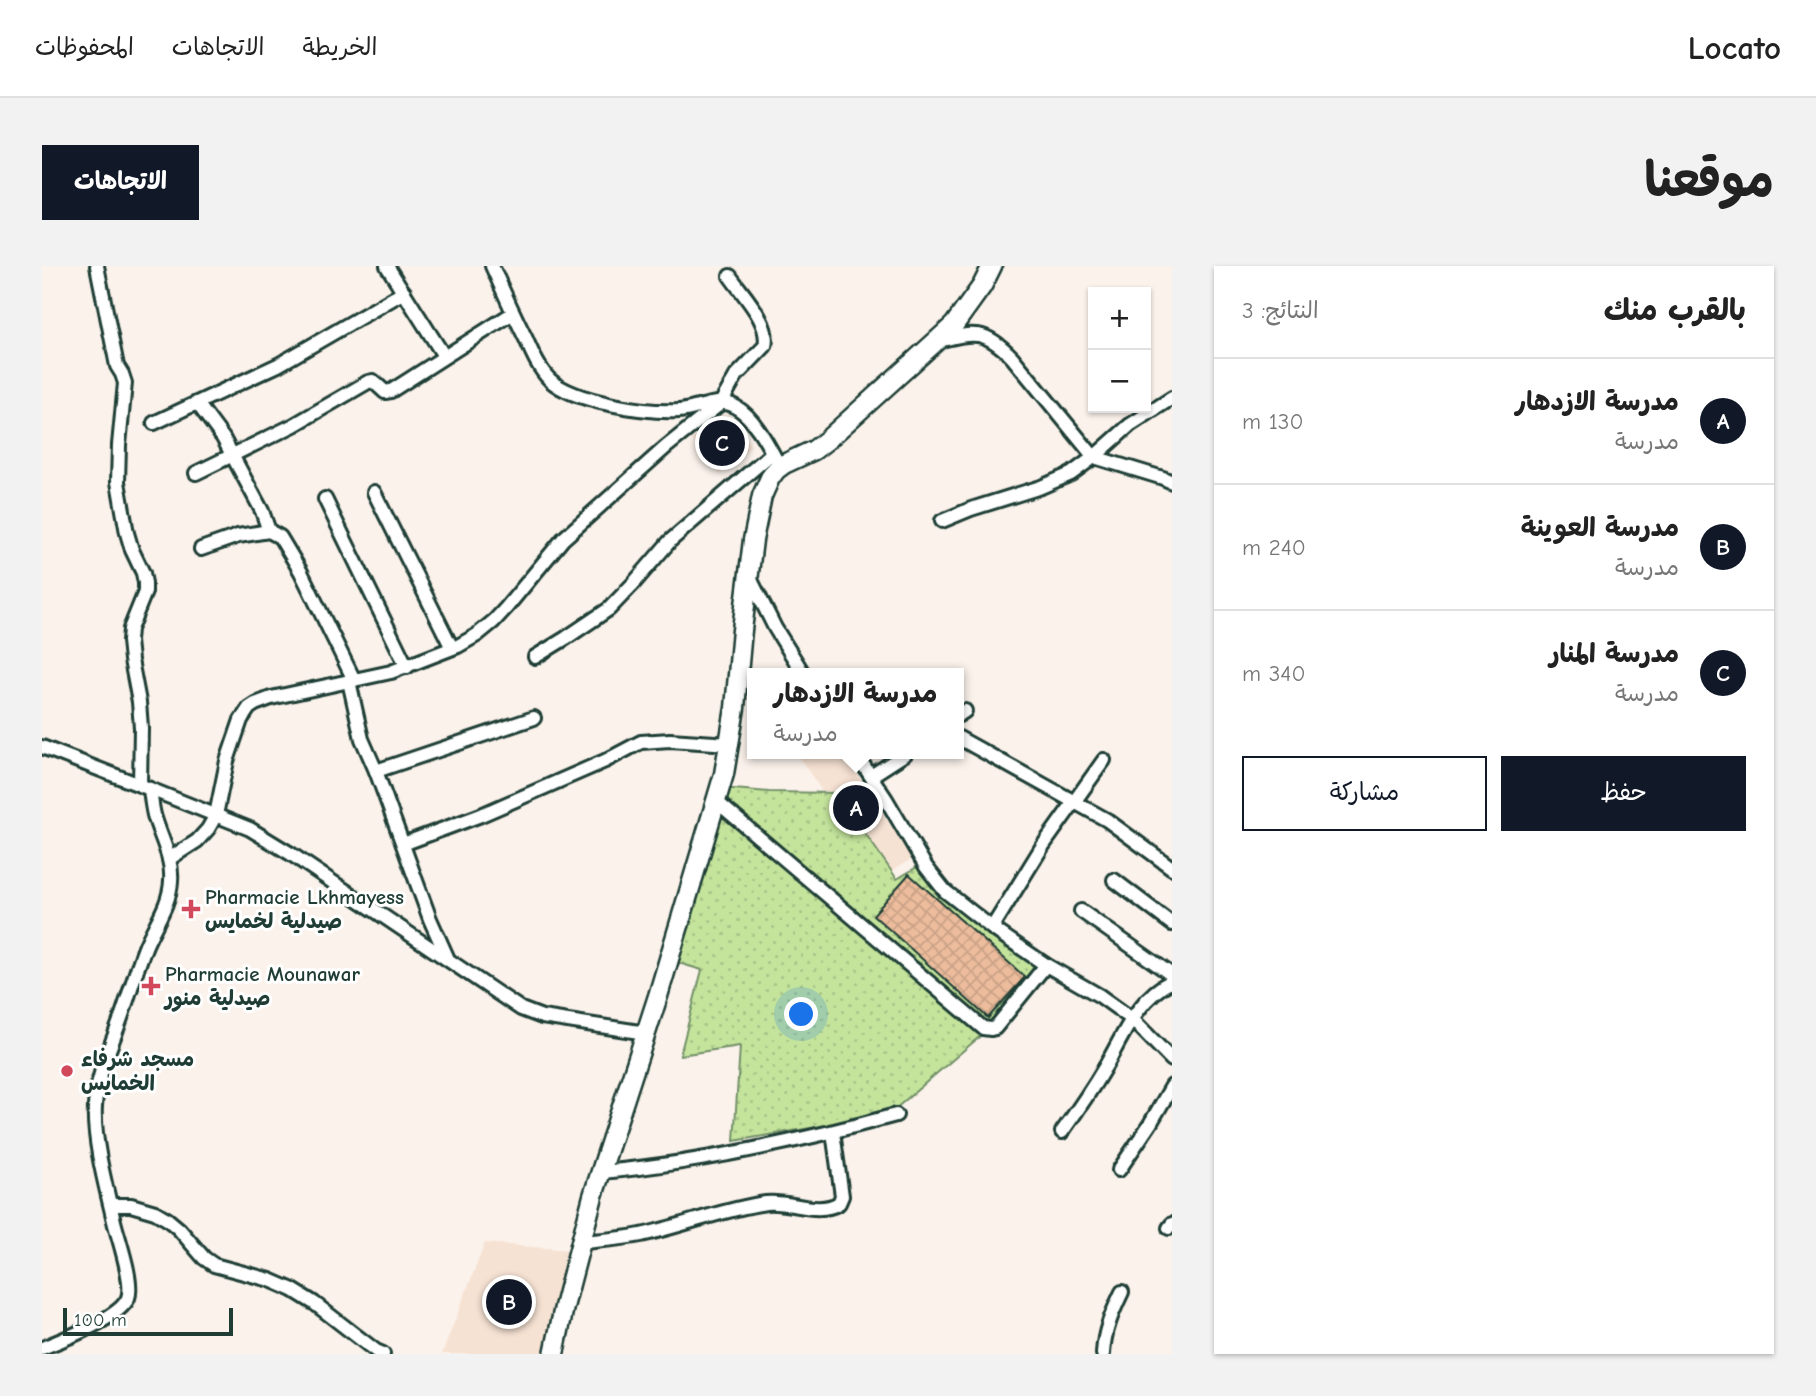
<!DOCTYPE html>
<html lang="ar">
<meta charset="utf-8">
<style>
body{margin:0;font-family:"Comic Neue","Playpen Sans Arabic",sans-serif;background:#f2f2f2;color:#222;direction:rtl}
.controls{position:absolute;right:21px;top:21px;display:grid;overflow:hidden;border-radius:0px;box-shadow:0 2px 5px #0004}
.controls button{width:63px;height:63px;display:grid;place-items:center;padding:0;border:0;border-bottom:2px solid #e0e0e0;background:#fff;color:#222;font:35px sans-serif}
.scale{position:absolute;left:21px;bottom:18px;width:170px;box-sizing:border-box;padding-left:7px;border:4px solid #1f3d34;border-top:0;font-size:19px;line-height:24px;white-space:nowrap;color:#1f3d34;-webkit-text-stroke:5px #fff;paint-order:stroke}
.you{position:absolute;left:760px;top:749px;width:24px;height:24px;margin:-18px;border:5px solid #fff;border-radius:50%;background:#1a73e8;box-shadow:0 0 0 10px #1a73e833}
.badge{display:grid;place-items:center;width:46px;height:46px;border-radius:50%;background:#111827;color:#fff;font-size:23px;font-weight:700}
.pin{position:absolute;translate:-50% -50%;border:4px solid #fff;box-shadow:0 2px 7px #0006}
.popup{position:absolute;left:705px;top:402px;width:217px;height:91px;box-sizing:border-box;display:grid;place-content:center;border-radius:0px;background:#fff;filter:drop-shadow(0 2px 5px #0005);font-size:23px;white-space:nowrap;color:#767676}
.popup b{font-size:26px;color:#222}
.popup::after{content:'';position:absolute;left:50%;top:100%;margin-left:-14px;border:14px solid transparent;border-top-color:#fff}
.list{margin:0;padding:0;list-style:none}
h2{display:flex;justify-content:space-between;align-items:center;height:91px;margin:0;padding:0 28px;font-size:30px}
h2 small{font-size:23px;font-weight:400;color:#767676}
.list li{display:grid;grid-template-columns:46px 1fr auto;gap:21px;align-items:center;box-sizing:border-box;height:126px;padding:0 28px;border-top:2px solid #e0e0e0}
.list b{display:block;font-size:26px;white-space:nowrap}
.list p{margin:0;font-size:23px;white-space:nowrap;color:#767676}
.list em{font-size:23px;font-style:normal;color:#767676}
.actions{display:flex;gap:14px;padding:21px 28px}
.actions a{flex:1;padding:16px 0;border:2px solid #111827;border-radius:0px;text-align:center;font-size:24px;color:#111827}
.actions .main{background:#111827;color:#fff}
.map{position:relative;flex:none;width:1130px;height:1088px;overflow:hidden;direction:ltr;border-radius:0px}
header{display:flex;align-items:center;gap:42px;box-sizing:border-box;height:98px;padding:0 35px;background:#fff;border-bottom:2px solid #e0e0e0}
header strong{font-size:33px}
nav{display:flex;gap:38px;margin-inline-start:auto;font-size:24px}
.intro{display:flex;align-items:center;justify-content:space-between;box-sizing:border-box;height:168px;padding:0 42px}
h1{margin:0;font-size:49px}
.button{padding:18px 32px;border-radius:0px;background:#111827;color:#fff;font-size:24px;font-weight:700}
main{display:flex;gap:42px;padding:0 42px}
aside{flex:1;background:#fff;border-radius:0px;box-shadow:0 2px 5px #0004}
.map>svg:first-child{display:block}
.built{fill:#f6e2d3}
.green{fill:url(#green-dots);stroke:#729068;stroke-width:2}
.building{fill:url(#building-cross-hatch);stroke:#1f3d34;stroke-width:2}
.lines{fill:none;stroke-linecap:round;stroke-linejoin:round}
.street-casing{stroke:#1f3d34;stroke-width:18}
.secondary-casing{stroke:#1f3d34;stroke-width:23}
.street{stroke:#fff;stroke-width:12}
.secondary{stroke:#fff;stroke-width:18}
.poi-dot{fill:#d1495b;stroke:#fff;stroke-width:2.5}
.labels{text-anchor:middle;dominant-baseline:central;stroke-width:6;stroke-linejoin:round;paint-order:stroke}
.poi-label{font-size:21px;font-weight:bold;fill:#1f3d34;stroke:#fff;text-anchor:start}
</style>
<header>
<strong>Locato</strong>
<nav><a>الخريطة</a><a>الاتجاهات</a><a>المحفوظات</a></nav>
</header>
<div class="intro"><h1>موقعنا</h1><a class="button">الاتجاهات</a></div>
<main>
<aside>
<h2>بالقرب منك<small>النتائج: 3</small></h2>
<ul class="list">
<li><span class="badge">A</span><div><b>مدرسة الازدهار</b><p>مدرسة</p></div><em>130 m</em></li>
<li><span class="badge">B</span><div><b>مدرسة العوينة</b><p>مدرسة</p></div><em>240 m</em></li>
<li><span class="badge">C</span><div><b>مدرسة المنار</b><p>مدرسة</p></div><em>340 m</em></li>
</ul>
<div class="actions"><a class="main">حفظ</a><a>مشاركة</a></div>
</aside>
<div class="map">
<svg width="1130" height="1088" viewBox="0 0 1130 1088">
<defs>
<pattern id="green-dots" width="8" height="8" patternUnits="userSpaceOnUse" patternTransform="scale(1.75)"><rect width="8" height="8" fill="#c4e49c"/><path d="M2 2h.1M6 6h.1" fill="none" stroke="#a8c487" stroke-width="1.8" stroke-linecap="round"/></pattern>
<pattern id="building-cross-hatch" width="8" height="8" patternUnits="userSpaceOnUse" patternTransform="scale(1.75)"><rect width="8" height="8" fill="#ecbc9c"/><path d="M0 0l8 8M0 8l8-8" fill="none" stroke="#caa287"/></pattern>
</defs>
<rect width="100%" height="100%" fill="#fbf2eb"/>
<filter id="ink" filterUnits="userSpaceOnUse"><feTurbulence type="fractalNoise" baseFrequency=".0143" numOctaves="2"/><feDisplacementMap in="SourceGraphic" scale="14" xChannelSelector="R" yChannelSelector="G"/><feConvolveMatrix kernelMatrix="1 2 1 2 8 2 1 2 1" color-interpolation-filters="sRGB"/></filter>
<g filter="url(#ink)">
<g class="built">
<path d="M685,148l24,32 -31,28 -28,-34z"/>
<path d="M755,488h47l68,105 -32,18z"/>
<path d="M443,977l83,7 -26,104h-100z"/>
</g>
<path class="green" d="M679,522l48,4 68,1 60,86 20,-12 61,54 69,47 -62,64 -97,83 -154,26 6,-95 -60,9 22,-85 -30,-9z"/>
<path class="building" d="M867,608l116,103 -37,41 -115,-103z"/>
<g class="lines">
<g class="street-casing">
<g id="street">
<path d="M55,0l20,100 5,8 3,9 -6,62 -1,37 9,51 5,17 11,23 2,10v9l-15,37 -1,12 2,19 8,42 2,26 -1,57"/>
<path d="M345,0l57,90"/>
<path d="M450,0c11,25 22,49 34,73 6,14 13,30 24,41 24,22 97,33 129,31 18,-1 40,-15 57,-4 20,12 33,40 44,60"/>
<path d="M896,75c36,-9 46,-12 74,16l82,100 69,21 9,4"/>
<path d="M155,137l26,35 39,73 7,20"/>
<path d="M112,157l124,-58 126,-73"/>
<path d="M154,207l98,-48 74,-43 5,-1 12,11 6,-1 122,-78"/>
<path d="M332,226l78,156"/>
<path d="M283,233l82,168"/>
<path d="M900,255l29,-12 70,-22 30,-13 23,-17 36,-32 42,-27"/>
<path d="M159,283l37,-13 31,-5 11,6 21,35 53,108"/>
<path d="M707,310l26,52 28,45"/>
<path d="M493,391l31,-19 43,-29 24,-25 37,-43 102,-88"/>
<path d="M307,415l13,58 14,32 54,148 17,38"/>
<path d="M917,449l6,-4"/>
<path d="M917,472l148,82 65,48"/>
<path d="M0,481l108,42c1,8 2,18 4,26 6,22 19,43 17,66 -1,23 -16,43 -25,64 -9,22 -16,47 -24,70 -10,30 -25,58 -27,91 -2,34 11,81 19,115 4,17 20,61 14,77 -8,20 -66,42 -86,50"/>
<path d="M814,488l30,45 40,68 19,24 47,37 54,37 54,31 32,23 40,41"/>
<path d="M334,505l158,-53"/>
<path d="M829,510l34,-22"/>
<path d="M108,523l100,40 41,25 230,155 21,8 104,16"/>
<path d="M674,535l267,227 8,1 4,-1 51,-63"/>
<path d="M361,578l78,-29 124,-54 36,-19 29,-2 60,4"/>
<path d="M127,593l28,-18 11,-12 8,-14 11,-54 14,-41 8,-12 6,-4 16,-6 120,-26 67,-26 19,-11 17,-14 12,-13 57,-69 103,-92 55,-44 15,-27 29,-30c6,-23 -22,-51 -35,-70"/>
<path d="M1072,614l58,44"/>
<path d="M1039,645l91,64"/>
<path d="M950,662l50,-81 62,-87"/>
<path d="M1020,866c15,-21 30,-43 43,-65 18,-31 33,-70 67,-86"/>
<path d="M1077,904l31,-46 22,-38"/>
<path d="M560,906c97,-9 199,-31 294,-57"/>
<path d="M69,939h20l24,7 12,7 12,10 25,29 10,7 56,15 23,10 21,13 62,48 7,3"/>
<path d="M1127,962l3,-4"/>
<path d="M540,976c20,-2 39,-3 59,-7 42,-9 82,-26 125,-32 23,-3 52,13 73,0l3,-7 -9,-64"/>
<path d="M1061,1088c1,-23 9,-41 19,-62"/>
</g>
</g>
<g class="secondary-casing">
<path id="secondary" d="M512,1088l10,-47 29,-111 65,-200 66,-222 11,-66 7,-78 11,-90 9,-44 8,-18 6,-8 8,-6 30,-14 13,-10 127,-115 28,-39 10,-20"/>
</g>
<use href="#street" class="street"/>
<use href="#secondary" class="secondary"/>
</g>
</g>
<g class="poi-dot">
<path d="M145.5 632.5h7v7h7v7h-7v7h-7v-7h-7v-7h7z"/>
<path d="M105.5 709.5h7v7h7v7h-7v7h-7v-7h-7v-7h7z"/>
<circle cx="25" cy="805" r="7"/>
</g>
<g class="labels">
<g class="poi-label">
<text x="163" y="631">Pharmacie Lkhmayess<tspan x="163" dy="24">صيدلية لخمايس</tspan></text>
<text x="123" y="708">Pharmacie Mounawar<tspan x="123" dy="24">صيدلية منور</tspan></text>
<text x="39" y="793">مسجد شرفاء<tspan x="39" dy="24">الخمايس</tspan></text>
</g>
</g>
</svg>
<div class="controls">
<button>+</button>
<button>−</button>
</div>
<div class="scale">100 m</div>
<div class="you"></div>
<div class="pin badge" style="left:814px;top:542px">A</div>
<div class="popup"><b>مدرسة الازدهار</b>مدرسة</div>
<div class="pin badge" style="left:467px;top:1036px">B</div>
<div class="pin badge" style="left:680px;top:177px">C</div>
</div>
</main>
